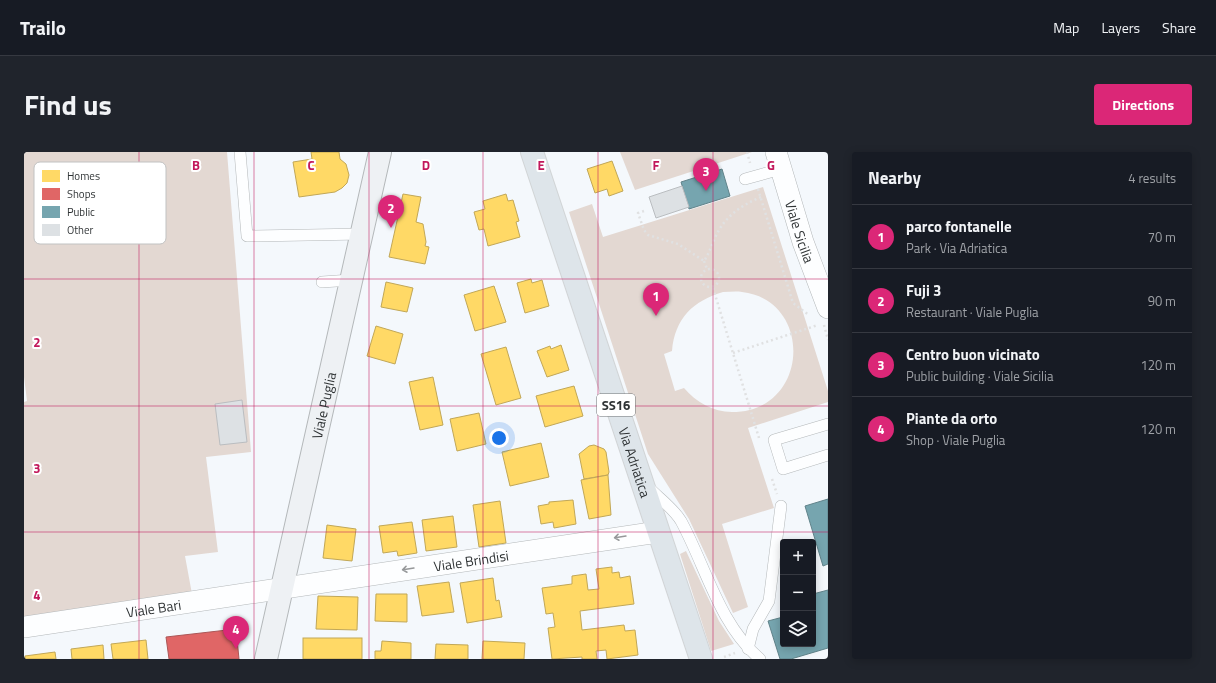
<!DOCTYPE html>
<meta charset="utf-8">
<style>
body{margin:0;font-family:"Titillium Web",sans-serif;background:#20242c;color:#f1f3f6}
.controls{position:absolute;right:12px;bottom:12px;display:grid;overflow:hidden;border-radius:4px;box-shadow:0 2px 10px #0003}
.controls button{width:36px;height:36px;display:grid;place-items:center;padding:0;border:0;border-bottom:1px solid #363941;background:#171b24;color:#f1f3f6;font:20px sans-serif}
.you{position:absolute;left:475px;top:286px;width:14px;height:14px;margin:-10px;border:3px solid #fff;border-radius:50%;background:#1a73e8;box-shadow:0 0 0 6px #1a73e833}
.badge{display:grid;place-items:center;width:26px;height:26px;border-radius:50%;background:#db2777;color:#fff;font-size:13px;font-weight:700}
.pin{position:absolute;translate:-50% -33px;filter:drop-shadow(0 1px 2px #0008)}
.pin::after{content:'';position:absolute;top:21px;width:14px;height:12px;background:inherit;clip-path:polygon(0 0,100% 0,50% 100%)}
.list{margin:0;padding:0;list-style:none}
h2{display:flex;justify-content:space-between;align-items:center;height:52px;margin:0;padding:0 16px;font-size:17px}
h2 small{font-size:13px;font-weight:400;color:#9ea1a6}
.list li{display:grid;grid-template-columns:26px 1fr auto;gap:12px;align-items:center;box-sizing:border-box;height:64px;padding:0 16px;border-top:1px solid #363941}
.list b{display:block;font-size:15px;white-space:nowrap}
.list p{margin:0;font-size:13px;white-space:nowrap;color:#9ea1a6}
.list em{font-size:13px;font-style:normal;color:#9ea1a6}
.icon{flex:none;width:22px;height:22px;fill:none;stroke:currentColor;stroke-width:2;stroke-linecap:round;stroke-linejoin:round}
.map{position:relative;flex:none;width:804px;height:507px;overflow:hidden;border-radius:4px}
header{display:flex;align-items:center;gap:24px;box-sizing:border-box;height:56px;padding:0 20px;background:#171b24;border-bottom:1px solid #363941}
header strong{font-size:19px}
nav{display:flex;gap:22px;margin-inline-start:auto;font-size:14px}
.intro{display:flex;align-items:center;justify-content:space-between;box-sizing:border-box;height:96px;padding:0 24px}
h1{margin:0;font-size:28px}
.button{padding:10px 18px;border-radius:4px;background:#db2777;color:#fff;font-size:14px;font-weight:700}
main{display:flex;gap:24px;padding:0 24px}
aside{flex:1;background:#171b24;border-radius:4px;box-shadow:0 2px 10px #0003}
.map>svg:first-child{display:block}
.green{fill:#e3d8d2;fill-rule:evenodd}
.homes{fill:#ffd966;stroke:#c1a757}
.shops{fill:#e06666;stroke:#ab5757}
.public{fill:#76a5af;stroke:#61838a}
.building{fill:#dde1e4;stroke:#babdc0}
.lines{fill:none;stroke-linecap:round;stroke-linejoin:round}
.service-casing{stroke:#b4b8ba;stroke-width:12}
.minor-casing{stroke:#b4b8ba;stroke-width:22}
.secondary-casing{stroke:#b4b8ba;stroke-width:24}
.primary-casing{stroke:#d1d4d6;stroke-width:24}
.path{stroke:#e0e1e2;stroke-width:2.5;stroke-dasharray:2 3;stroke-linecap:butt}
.service{stroke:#fdfeff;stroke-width:11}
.minor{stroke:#fdfeff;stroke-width:21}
.secondary{stroke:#eef1f4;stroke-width:22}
.primary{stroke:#dee5ea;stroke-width:22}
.oneway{stroke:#96989a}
.grid{fill:none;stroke:#c2185b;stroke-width:1;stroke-opacity:0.55}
.labels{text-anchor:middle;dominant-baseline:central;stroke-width:4;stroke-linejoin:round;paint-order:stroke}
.shield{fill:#fff;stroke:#6d7072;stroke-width:1}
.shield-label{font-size:13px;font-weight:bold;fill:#2f3335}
.street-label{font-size:14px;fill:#2f3335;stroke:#fff}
.key{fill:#fff;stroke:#c1c2c2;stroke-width:1}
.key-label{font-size:11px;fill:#2f3335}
.grid-label{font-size:13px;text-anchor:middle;font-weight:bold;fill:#c2185b;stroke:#fff;stroke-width:4;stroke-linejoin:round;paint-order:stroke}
</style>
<header>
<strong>Trailo</strong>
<nav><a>Map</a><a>Layers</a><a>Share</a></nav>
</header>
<div class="intro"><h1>Find us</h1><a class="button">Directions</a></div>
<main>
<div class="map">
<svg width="804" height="507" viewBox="0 0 804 507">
<rect width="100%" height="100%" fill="#f4f8fc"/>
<g class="green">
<path d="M0,0h203l24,300 -45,5 12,95 -33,4 7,38 -168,24v-216l3,-1 -3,-24z"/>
<path d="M596,0h132l-117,38z"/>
<path d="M739,35l65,204v11l-80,26 26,80 -52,16 26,83 -15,6 -44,-94 -41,-65 -79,-242 23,-8 11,33zM699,140c6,0 13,-1 19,0 72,8 68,120 -10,120 -19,0 -36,-10 -48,-24l-9,3 -11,-37 8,-3c3,-33 21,-50 51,-59z"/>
<path d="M662,399l33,70 15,23 -23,7 -31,-97z"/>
</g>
<g class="homes">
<path d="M287,0h28l1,7 6,5 3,11 -2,8 -5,5 -7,4 -36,5 -6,-35 19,-3z"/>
<path d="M588,9l11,30 -14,5 -2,-7 -12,4 -8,-24z"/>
<path d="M379,42l18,3 -5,25 7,2 3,18 -1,4 4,1 -4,17 -36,-7z"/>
<path d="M482,42l2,7 5,-1 6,21 -3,1 4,15 -32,9 -4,-17 -5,1 -5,-18 11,-3 -2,-8z"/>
<path d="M507,127l1,4 10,-3 7,26 -24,7 -8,-30z"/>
<path d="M362,130l27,6 -6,24 -26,-5z"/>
<path d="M470,134l12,36 -31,9 -11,-36z"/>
<path d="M352,174l27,8 -8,30 -28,-8z"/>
<path d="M537,193l8,25 -22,7 -10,-26 13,-5 1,3z"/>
<path d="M482,195l15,51 -25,7 -15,-51z"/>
<path d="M409,225l10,48 -23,5 -11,-48z"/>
<path d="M550,234l9,30 -38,11 -9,-31z"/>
<path d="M455,261l7,31 -29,7 -7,-32z"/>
<path d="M517,291l8,34 -39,9 -8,-34z"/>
<path d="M570,293l10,4 2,3 3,20 -1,3 -24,4 -5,-25 10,-8z"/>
<path d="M584,323l3,40 -22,4 -8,-39z"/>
<path d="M549,348l3,24 -22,4 -1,-6 -12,2 -3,-18 11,-2v-2z"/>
<path d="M476,349l6,42 -27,4 -6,-42z"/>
<path d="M429,364l4,31 -31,4 -4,-31z"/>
<path d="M388,370l5,31 -19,3 -1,-5 -14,2 -4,-27z"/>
<path d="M303,373l29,4 -4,32 -29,-3z"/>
<path d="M588,415v6l7,-1 1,6 10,-2 4,28 -54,7 2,19 42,-5 1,6 10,-1 3,25 -31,4 -1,-9 -10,1 1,8h-15v-2l-30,2 -4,-31 7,-1 -2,-14 -7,1 -4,-26 30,-4v-8l14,-2 2,16 11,-1 -3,-20z"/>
<path d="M469,426l3,23 3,-1 3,17 -35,6 -7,-40z"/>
<path d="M425,430l5,30 -32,4 -5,-30z"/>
<path d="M352,442h31v28l-32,-1z"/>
<path d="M294,444l40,1 -1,33 -41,-1z"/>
<rect x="279" y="486" width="59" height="21"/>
<path d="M122,488l2,19h-35l-2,-15z"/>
<path d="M358,489l29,2v16h-36v-8h6z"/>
<path d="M459,489l42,2 -1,16h-42z"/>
<path d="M412,492l32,1v14h-33z"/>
<path d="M79,493l1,14h-32l-1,-10z"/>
<path d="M31,500l1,7h-31v-3z"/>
</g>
<path class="shops" d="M212,477l3,30h-70l-3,-22z"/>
<g class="public">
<path d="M698,17l8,27 -41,13 -8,-27z"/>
<path d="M804,347v65l-5,2 -18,-60z"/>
<path d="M804,438v58l-37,11h-11l-12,-38 15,-4v27h30v-50z"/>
</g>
<g class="building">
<path d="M658,34l7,21 -33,11 -7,-21z"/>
<path d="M218,248l5,42 -27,3 -5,-41z"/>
</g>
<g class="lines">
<g class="service-casing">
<g id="service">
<path d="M216,0l7,84 115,-2"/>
<path d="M721,27l36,-10"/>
<path d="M298,130l29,-2"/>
<path d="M804,272l-54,16 9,29 45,-14"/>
<path d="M625,336c10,10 25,21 32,33 25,46 38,103 79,138"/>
<path d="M724,497l5,-20 16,-28 12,-95"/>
</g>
</g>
<g class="minor-casing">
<g id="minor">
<path id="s1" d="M752,0l27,90 25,66"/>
<path id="s2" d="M0,475l634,-95"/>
</g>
</g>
<g class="secondary-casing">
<g id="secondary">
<path id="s3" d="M242,507l114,-507"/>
</g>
</g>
<g class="primary-casing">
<g id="primary">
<path id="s4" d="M508,0l169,507"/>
</g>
</g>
<g class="path">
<path d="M723,0l3,11"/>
<path d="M734,37l35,114 16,12"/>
<path d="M620,59l-6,2 6,17 4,5 30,9 26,17c5,-7 7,-15 11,-23 9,-21 25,-32 46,-41"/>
<path d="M680,109l3,8"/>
<circle cx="686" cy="126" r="9"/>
<path d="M689,136l46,150"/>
<path d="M800,173l4,15"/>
<path d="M709,201l85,-28"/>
<path d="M748,327l5,15"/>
<path d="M700,505l11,-4"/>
</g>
<use href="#service" class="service"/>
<use href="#minor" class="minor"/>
<use href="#secondary" class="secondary"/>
<use href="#primary" class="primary"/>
</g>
<defs><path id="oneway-shaft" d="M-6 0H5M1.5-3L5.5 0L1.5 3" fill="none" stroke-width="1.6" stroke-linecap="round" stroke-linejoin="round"/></defs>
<g class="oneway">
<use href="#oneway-shaft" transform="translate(596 385) rotate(171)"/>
<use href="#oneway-shaft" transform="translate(384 417) rotate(171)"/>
</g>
<path class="grid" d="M115,0v507M230,0v507M345,0v507M459,0v507M574,0v507M689,0v507M0,127h804M0,254h804M0,380h804"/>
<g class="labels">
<rect class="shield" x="573" y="242" width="38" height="22" rx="3"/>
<g class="shield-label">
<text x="592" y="253">SS16</text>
</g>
<g class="street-label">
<text stroke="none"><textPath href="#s1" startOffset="83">Viale Sicilia</textPath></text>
<text stroke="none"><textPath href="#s3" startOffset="260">Viale Puglia</textPath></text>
<text stroke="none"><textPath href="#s4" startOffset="327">Via Adriatica</textPath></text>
<text stroke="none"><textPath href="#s2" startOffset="452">Viale Brindisi</textPath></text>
<text stroke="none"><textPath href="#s2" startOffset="131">Viale Bari</textPath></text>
</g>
</g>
<rect x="10" y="10" width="132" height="82" rx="6" class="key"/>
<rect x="18" y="18" width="18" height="12" fill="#ffd966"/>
<rect x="18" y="36" width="18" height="12" fill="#e06666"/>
<rect x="18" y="54" width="18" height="12" fill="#76a5af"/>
<rect x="18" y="72" width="18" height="12" fill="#dde1e4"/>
<g class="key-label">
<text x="43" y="28">Homes</text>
<text x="43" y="46">Shops</text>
<text x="43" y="64">Public</text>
<text x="43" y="82">Other</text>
</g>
<g class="grid-label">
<text x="172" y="18">B</text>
<text x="287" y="18">C</text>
<text x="402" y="18">D</text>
<text x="517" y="18">E</text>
<text x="632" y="18">F</text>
<text x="747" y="18">G</text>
<text x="13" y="195">2</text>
<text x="13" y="321">3</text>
<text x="13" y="448">4</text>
</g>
</svg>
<div class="controls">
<button>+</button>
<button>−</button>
<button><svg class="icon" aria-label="layers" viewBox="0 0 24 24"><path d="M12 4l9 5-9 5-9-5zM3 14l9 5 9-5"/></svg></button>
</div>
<div class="you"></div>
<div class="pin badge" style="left:632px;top:164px">1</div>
<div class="pin badge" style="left:367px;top:76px">2</div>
<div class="pin badge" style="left:682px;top:39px">3</div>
<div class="pin badge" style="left:212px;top:497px">4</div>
</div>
<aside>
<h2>Nearby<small>4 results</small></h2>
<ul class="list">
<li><span class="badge">1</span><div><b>parco fontanelle</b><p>Park · Via Adriatica</p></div><em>70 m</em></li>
<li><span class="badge">2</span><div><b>Fuji 3</b><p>Restaurant · Viale Puglia</p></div><em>90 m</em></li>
<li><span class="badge">3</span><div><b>Centro buon vicinato</b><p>Public building · Viale Sicilia</p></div><em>120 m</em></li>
<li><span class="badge">4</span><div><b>Piante da orto</b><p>Shop · Viale Puglia</p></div><em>120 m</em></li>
</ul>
</aside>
</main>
